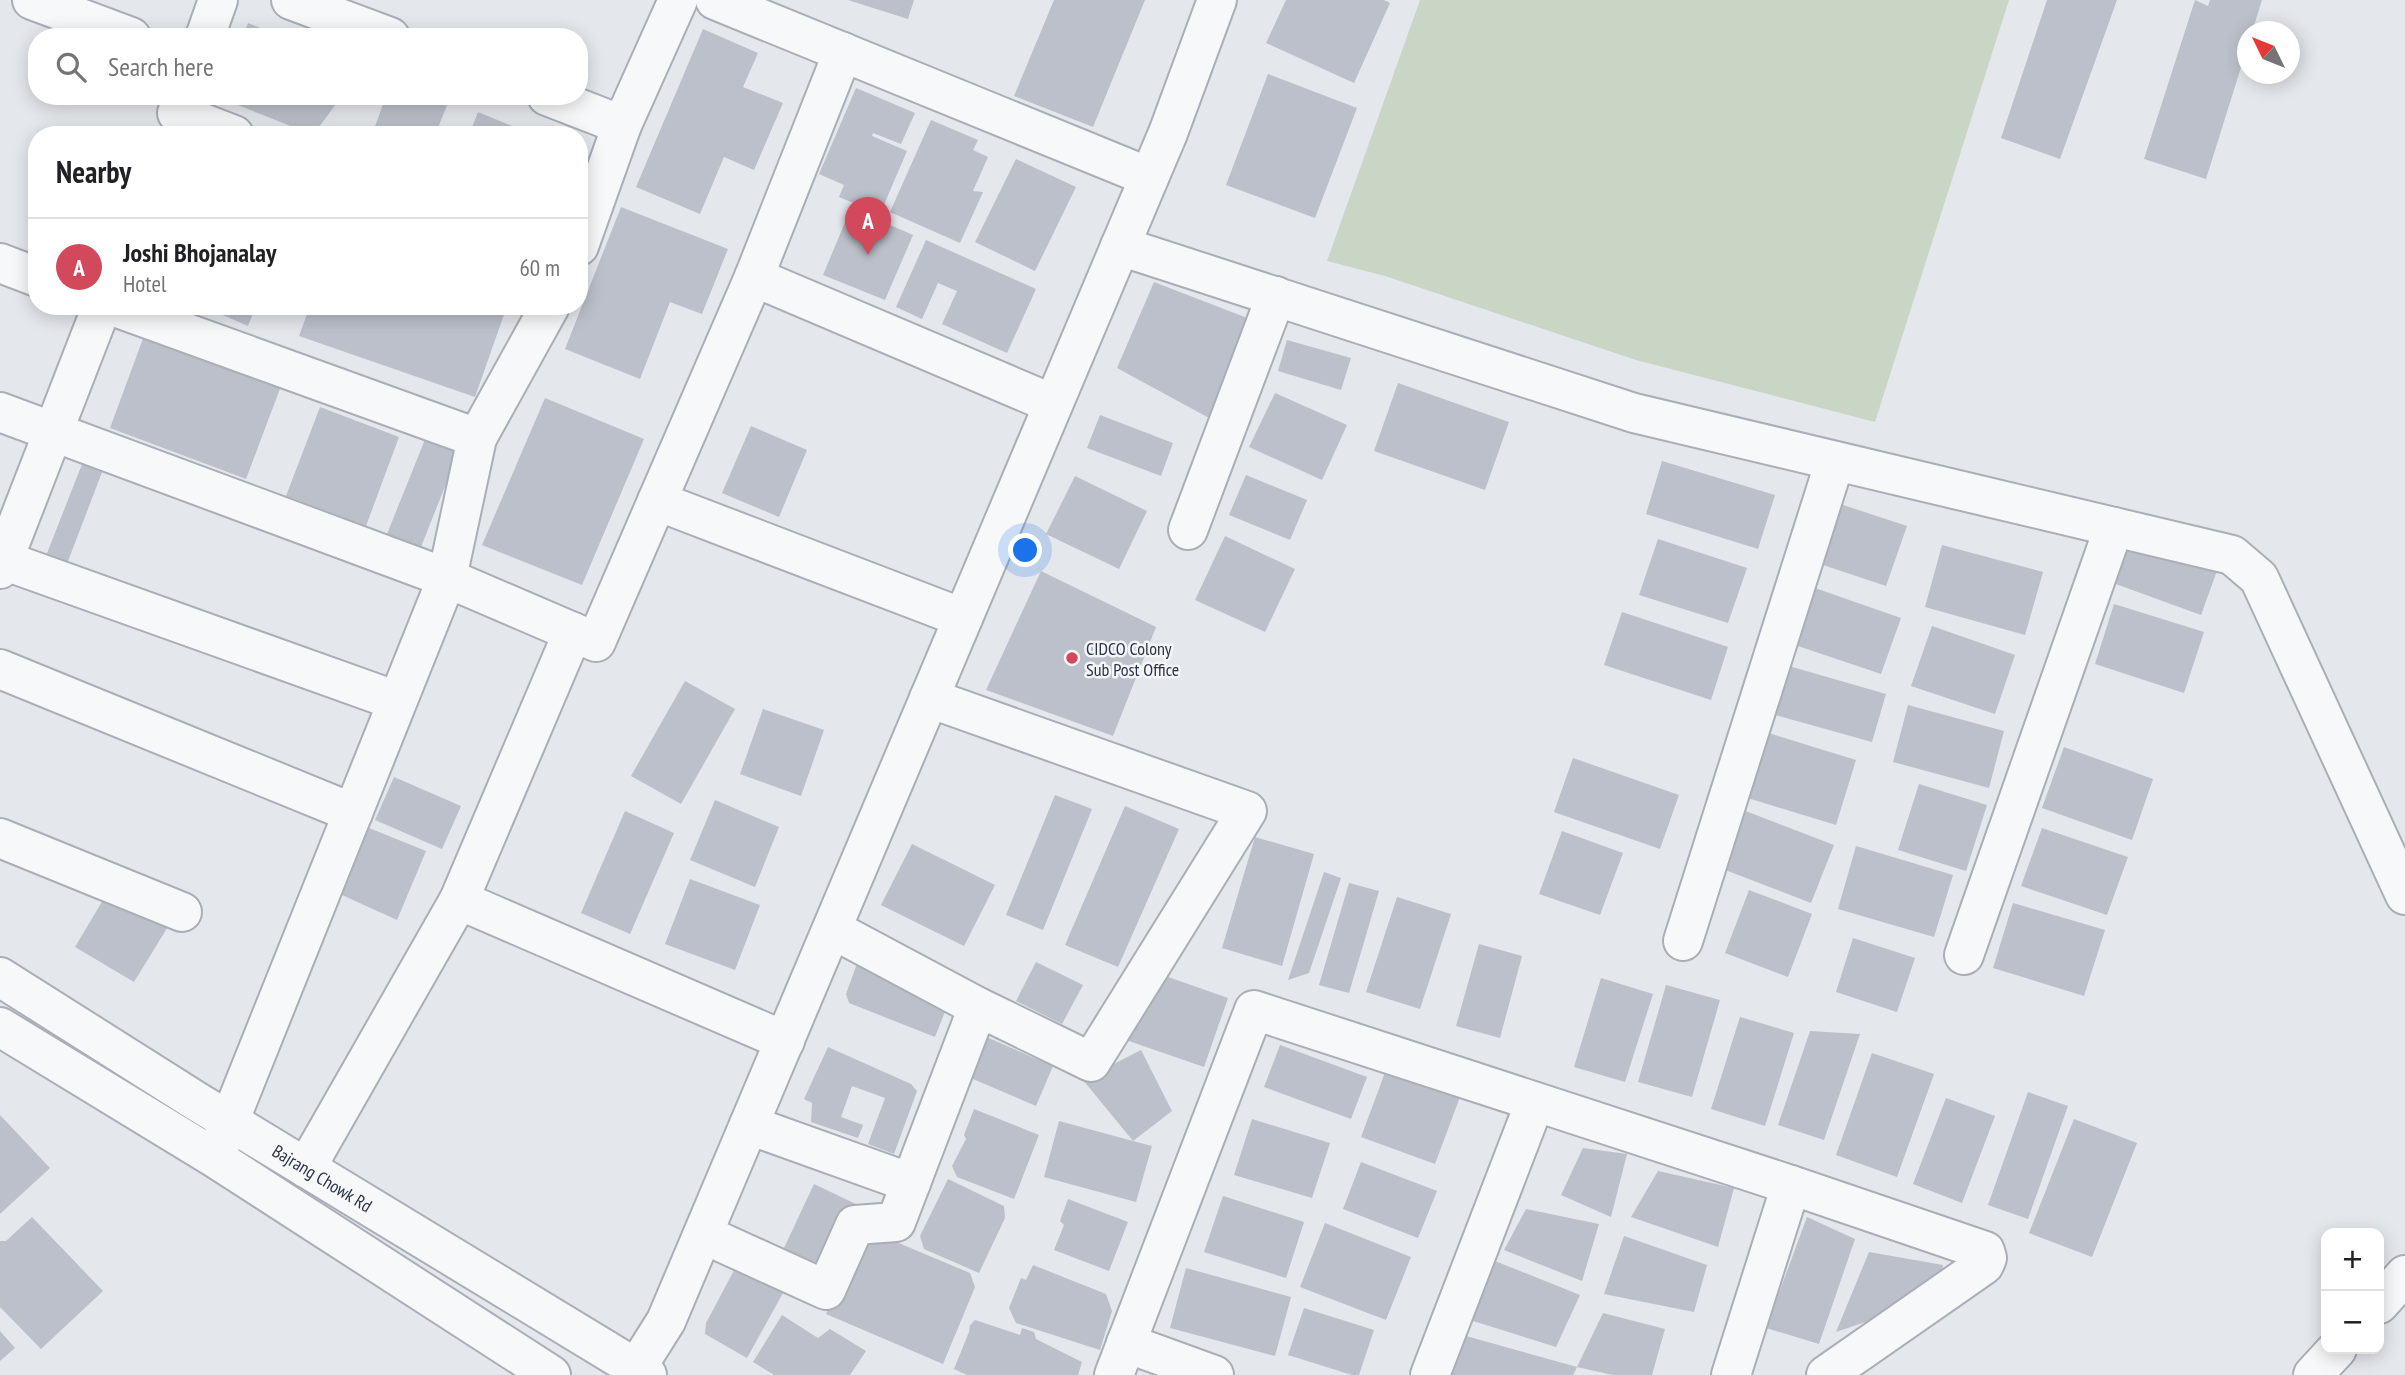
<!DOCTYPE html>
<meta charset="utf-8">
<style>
body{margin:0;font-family:"PT Sans Narrow",sans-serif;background:#f6f6f6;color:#202124}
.controls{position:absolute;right:21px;bottom:21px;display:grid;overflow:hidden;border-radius:14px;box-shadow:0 4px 18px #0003}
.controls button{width:63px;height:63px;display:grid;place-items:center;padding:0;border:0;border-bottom:2px solid #e0e0e0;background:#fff;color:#202124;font:35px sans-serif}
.compass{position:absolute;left:2237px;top:21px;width:63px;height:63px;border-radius:50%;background:#fff;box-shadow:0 4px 18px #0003;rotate:313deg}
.you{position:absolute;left:1026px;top:551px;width:24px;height:24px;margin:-18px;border:5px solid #fff;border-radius:50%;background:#1a73e8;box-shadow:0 0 0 10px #1a73e833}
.badge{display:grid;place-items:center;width:46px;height:46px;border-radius:50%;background:#d1495b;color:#fff;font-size:23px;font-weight:700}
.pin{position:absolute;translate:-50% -58px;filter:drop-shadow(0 2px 4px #0008)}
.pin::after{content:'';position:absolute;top:37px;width:24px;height:21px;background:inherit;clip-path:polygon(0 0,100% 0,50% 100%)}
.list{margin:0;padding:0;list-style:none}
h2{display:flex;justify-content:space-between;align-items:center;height:91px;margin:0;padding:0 28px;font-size:30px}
h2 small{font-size:23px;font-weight:400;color:#757577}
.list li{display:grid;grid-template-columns:46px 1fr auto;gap:21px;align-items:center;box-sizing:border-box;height:98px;padding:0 28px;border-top:2px solid #e0e0e0}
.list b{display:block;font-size:26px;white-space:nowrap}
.list p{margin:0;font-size:23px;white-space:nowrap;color:#757577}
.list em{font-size:23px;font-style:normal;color:#757577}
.icon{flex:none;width:38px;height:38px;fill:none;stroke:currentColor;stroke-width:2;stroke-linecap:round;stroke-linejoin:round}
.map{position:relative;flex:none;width:2405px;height:1375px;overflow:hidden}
.search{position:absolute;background:#fff;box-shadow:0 4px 18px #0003;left:28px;top:28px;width:560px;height:77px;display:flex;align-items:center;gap:18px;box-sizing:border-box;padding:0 24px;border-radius:28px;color:#757577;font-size:26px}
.panel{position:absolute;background:#fff;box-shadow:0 4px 18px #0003;left:28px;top:126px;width:560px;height:189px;border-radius:28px}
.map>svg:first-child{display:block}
.green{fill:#c9d6c5}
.building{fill:#bbc0ca}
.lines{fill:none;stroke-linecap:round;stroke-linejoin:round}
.minor-casing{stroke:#a9aeb7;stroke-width:42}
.tertiary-casing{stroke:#a9aeb7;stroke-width:42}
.minor{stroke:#f7f8fa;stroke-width:38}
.tertiary{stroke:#f7f8fa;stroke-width:38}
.poi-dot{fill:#d1495b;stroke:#f4f6f9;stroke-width:2.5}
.labels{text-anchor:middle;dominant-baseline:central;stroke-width:5;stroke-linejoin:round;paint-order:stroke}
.poi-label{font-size:18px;fill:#2b3445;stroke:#f4f6f9;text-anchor:start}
.street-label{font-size:18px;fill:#2b3445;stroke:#f4f6f9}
</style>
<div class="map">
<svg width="2405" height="1375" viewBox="0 0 2405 1375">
<rect width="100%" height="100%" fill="#e4e7ec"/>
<path class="green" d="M1420,0h589l-134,422 -239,-62 -251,-84 -58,-15z"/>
<g class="building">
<path d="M848,0h66l-6,19z"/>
<path d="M1054,0h91l-52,127 -79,-31z"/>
<path d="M1286,0h98l6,3 -36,80 -88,-40z"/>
<path d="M2047,0h70l-57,159 -59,-21z"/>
<path d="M2195,0l13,6 2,-6h52l-10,32h-4v13l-42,134 -62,-20z"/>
<path d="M248,23l34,14h-39z"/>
<path d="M703,29l55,24 -15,34 40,16 -29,67 -30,-13 -24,57 -64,-27z"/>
<path d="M1268,74l89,34 -42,110 -89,-33z"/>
<path d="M856,88l59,25 -14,31 -28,-11 -1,3 35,15 -27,63 -41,-17 5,-12 -25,-11z"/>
<path d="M215,96h127l-29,39z"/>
<path d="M386,96h44l18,7 -13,32h-63z"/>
<path d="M478,112l56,23h-65z"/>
<path d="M931,120l47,20 -5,10 15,7 -15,34 10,1 -23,51 -70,-31z"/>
<path d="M1016,159l60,28 -41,84 -60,-29z"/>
<path d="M621,207l107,42 -26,65 -32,-12 -30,77 -75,-30z"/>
<path d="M851,208l62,27 -28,65 -62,-25z"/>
<path d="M926,240l110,49 -29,64 -65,-29 15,-33 -19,-8 -16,36 -26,-12z"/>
<path d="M1154,282l101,39 -44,98 -94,-51z"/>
<path d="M202,306h54l-8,20z"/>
<path d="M310,306h197l-32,91 -176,-61z"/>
<path d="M144,336l137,50 -35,93 -136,-51z"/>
<path d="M1287,340l64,18 -10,32 -63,-19z"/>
<path d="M1398,383l111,39 -24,68 -111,-39z"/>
<path d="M1275,393l72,32 -25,55 -73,-33z"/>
<path d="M545,398l99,41 -62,146 -100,-40z"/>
<path d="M320,407l79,30 -33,89 -80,-30z"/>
<path d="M1100,415l73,28 -12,33 -74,-28z"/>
<path d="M751,426l56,24 -28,67 -57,-24z"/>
<path d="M426,437l33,14 -38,96 -34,-13z"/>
<path d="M84,459l20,8 -39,102 -21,-8z"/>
<path d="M1662,461l113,34 -17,54 -112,-35z"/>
<path d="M1246,475l61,25 -17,40 -61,-25z"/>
<path d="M1075,476l72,35 -28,58 -73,-35z"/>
<path d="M1837,503l70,23 -21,60 -69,-23z"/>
<path d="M1225,536l70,33 -30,63 -70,-32z"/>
<path d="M2131,537l87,31 -17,47 -88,-32z"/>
<path d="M1658,539l89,29 -19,55 -89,-28z"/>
<path d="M1942,545l101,27 -18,63 -100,-28z"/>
<path d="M1041,571l115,56 -43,109 -127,-46z"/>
<path d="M1812,587l89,31 -20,56 -89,-30z"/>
<path d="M2114,604l90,28 -20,61 -89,-29z"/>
<path d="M1622,612l106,35 -17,53 -107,-35z"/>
<path d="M1932,626l83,29 -20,59 -84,-28z"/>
<path d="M1782,664l104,30 -14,48 -104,-29z"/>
<path d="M685,681l50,28 -54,95 -50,-28z"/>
<path d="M1908,705l96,26 -15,57 -96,-26z"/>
<path d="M763,709l61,21 -23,66 -61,-22z"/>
<path d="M1762,731l94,29 -20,65 -95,-29z"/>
<path d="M2064,747l89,32 -21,61 -90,-32z"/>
<path d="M1573,758l106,37 -19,54 -106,-37z"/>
<path d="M394,777l67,29 -19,43 -67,-29z"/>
<path d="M1919,784l68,21 -21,66 -68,-21z"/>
<path d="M1055,795l37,14 -49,121 -37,-15z"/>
<path d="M715,800l64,27 -24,60 -65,-27z"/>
<path d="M1125,806l54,23 -61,138 -53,-22z"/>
<path d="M1743,810l91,35 -23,58 -91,-35z"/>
<path d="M625,811l49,22 -44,101 -49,-21z"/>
<path d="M369,828l57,23 -29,69 -55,-25z"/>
<path d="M2042,828l86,29 -21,58 -86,-29z"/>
<path d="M1562,831l61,22 -23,62 -61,-21z"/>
<path d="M1255,837l59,17 -32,112 -60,-18z"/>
<path d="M912,844l83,41 -31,61 -83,-41z"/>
<path d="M1856,846l97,29 -19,62 -96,-28z"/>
<path d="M1324,872l17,6 -32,95 -21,7z"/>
<path d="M690,879l70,26 -25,65 -70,-26z"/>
<path d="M1349,883l30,8 -30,102 -30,-8z"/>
<path d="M109,890l60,35 -35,57 -59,-35z"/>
<path d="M1749,890l63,24 -24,63 -63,-24z"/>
<path d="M1397,897l54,17 -31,95 -54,-17z"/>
<path d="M2013,903l92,27 -21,66 -91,-28z"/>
<path d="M1853,938l62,20 -18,54 -61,-20z"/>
<path d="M1479,944l43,12 -22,82 -44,-12z"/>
<path d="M858,961l88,48 -11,28 -86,-34 -3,-9z"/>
<path d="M1036,962l47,23 -21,39 -46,-23z"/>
<path d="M1151,971l77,27 -24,69 -78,-27z"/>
<path d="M1601,978l52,16 -28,88 -51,-15z"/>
<path d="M1666,985l54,15 -28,97 -54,-15z"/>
<path d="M1740,1017l54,16 -29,93 -54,-17z"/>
<path d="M1810,1031l50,3 -36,106 -46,-15z"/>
<path d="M984,1036l69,30 -17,40 -70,-30z"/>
<path d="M1280,1045l87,32 -16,42 -87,-32z"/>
<path d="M828,1047l83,37 6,7 -23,63 -26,-10 17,-46 -33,-12 -11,31 22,8 -5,13 -47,-16 1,-19 -8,-4z"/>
<path d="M1141,1050l31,61 -39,30 19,5 -16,56 -92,-25 15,-56 74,20 -50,-61z"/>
<path d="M1872,1053l62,21 -37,103 -61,-22z"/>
<path d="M1386,1070l74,27 -25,67 -74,-27z"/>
<path d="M2028,1092l40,14 -40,113 -40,-14z"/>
<path d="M1946,1098l49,18 -33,87 -49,-19z"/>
<path d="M974,1109l65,26 -25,64 -57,-22 -5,-11 14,-27 -2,-4z"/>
<path d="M0,1115l50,53 -50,46z"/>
<path d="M1252,1119l78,24 -18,55 -78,-23z"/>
<path d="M2074,1119l63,24 -45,114 -63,-24z"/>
<path d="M1583,1148l44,6 -16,63 -50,-22z"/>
<path d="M1361,1162l76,29 -19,47 -75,-29z"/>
<path d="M1658,1171l76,17 -16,59 -87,-30z"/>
<path d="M948,1179l56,27 1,12 -26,55 -55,-24 -4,-13z"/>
<path d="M814,1184l46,22 -31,64 -45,-22z"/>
<path d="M1223,1196l81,26 -18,56 -82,-26z"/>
<path d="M1068,1199l60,23 -19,49 -55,-21 10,-25 -4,-4z"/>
<path d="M1526,1209l73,15 -17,57 -78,-31z"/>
<path d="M32,1217l71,74 -62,58 -41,-42v-66h6z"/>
<path d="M1807,1217l48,22 -36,105 -53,-16z"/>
<path d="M1325,1223l86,34 -25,63 -86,-33z"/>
<path d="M863,1228l107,45 5,14 -32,77 -117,-50z"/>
<path d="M1624,1236l83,29 -13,47 -90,-18z"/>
<path d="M1869,1252l74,13 -4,32 -103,35z"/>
<path d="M740,1259l43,22v12l-36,65 -42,-24 1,-11z"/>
<path d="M1495,1261l85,34 -24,52 -86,-27z"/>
<path d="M1033,1265l73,29 6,17 -12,39 -84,-27 -7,-15 12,-30 5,2z"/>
<path d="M1186,1268l105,29 -16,59 -105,-28z"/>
<path d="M1304,1308l70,22 -15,45h-7l-64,-20z"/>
<path d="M1603,1313l62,16 -13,46h-39l-36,-8 -4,8h-126l19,-39 111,31z"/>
<path d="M782,1315l36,23 12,-9 36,22 -16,24h-76l-21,-13z"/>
<path d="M975,1320l45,15 2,-7 12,4 2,7 46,23 -4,13h-111l-13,-6 15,-37 1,-7z"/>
<path d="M0,1331l15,17 -15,13z"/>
</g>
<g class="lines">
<g class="minor-casing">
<g id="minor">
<path d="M32,0l99,37"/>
<path d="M291,0l99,37"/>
<path d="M715,0l434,177"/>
<path d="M205,37l13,-37"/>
<path d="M547,96l75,29"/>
<path d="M177,113l57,22"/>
<path d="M579,246l43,-121 56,-125"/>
<path d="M1120,246l514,167 598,142 27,23 146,317"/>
<path d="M0,263l37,14"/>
<path d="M754,277l299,127"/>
<path d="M112,306l365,132"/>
<path d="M0,412l447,166 149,64 158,-365 89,-225"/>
<path d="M657,501l306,117"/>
<path d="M1188,530l88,-234"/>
<path d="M0,559l397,142"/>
<path d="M0,569l102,-263"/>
<path d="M0,669l353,144"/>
<path d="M929,698l318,113 -156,251 -113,-55"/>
<path d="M0,838l182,74"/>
<path d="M459,900l326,141"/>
<path d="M1683,941l152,-480"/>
<path d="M1964,955l150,-428"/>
<path d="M749,1125l162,58"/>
<path d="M217,1152l230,-574 30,-140 73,-132"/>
<path d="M306,1168l153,-268 114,-268"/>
<path d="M703,1234l123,56 29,-65 41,-3 82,-215 -146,-78"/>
<path d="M2379,1304l26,-29"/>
<path d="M1126,1343l88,32"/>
<path d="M632,1375l34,-54 502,-1188 49,-133"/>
<path d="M1114,1375l140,-365 537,175 194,66 2,7 -3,7 -158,110"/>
<path d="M1430,1375l105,-273"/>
<path d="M1731,1375l60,-190"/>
<path d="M2313,1375l24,-26"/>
</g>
</g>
<g class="tertiary-casing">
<g id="tertiary">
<path id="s1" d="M0,977l196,124 451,274"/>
<path d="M0,1027l215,131 336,217"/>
</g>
</g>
<use href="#minor" class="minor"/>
<use href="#tertiary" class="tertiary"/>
</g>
<circle class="poi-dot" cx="1072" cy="658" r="7"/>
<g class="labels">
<g class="poi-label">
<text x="1086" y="648">CIDCO Colony<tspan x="1086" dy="21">Sub Post Office</tspan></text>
</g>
<g class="street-label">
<text stroke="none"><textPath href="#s1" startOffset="380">Bajrang Chowk Rd</textPath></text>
</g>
</g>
</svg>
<div class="controls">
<button>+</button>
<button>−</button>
</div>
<svg class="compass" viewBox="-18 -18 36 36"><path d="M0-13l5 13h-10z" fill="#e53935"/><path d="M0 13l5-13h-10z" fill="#757577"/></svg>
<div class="you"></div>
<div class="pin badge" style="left:868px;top:255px">A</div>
<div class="search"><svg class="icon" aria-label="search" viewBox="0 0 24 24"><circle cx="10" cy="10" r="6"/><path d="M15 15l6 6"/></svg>Search here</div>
<section class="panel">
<h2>Nearby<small></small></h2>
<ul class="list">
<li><span class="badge">A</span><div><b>Joshi Bhojanalay</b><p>Hotel</p></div><em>60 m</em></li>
</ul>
</section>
</div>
